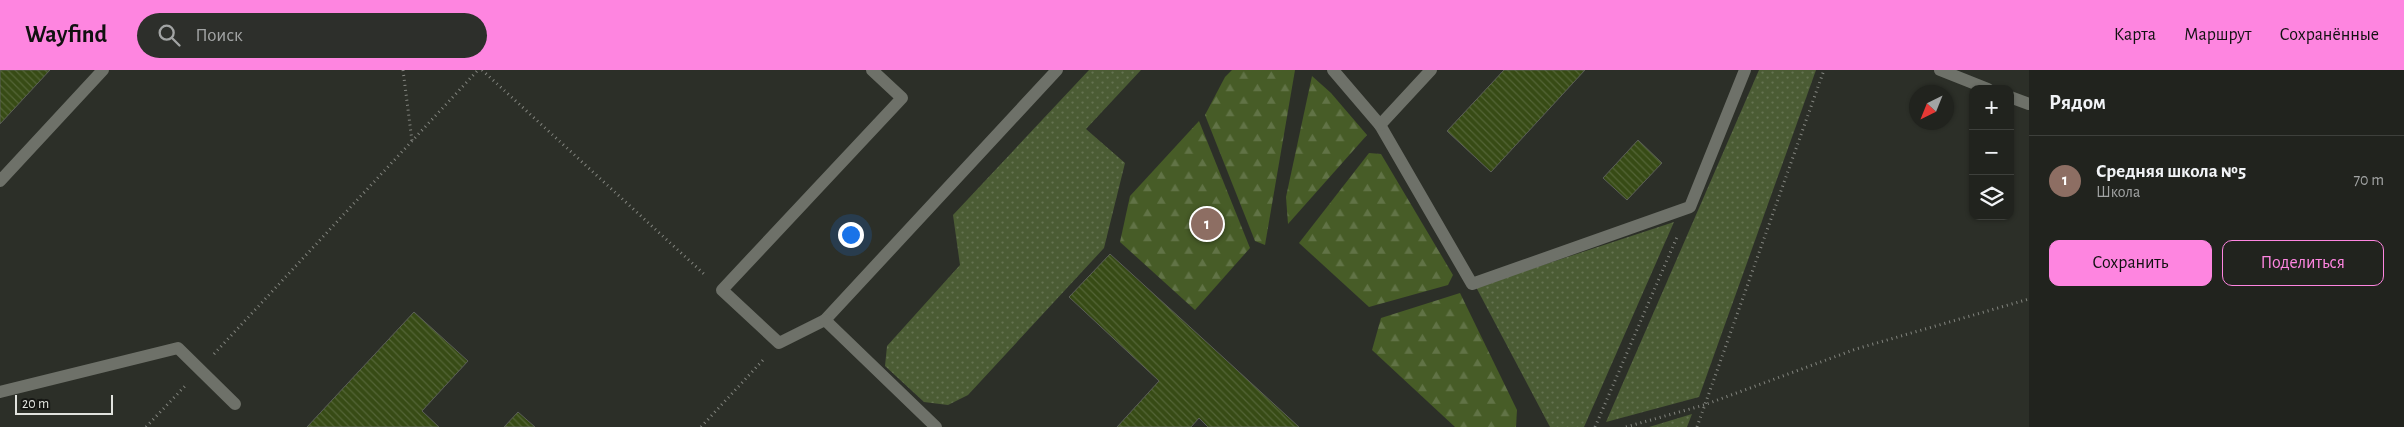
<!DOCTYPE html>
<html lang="ru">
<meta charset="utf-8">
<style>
body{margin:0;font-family:"Alegreya Sans",sans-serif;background:#2d2f2b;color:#f1f3f6}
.controls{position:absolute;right:15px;top:15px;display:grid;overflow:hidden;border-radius:10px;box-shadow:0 1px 4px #0004}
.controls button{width:45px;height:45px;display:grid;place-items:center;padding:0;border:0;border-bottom:1px solid #3e403c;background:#21231e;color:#f1f3f6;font:25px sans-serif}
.compass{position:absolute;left:1909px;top:15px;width:45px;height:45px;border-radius:50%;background:#21231e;box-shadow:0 1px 4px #0004;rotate:223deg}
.scale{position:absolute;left:15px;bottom:12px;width:98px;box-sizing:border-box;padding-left:5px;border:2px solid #e1e3de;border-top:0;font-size:14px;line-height:18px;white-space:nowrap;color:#e1e3de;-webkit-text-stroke:4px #151613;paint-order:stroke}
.you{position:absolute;left:850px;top:164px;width:18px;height:18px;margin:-12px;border:4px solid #fff;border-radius:50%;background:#1a73e8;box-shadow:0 0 0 8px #1a73e833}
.badge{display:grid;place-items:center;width:32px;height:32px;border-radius:50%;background:#fe85e0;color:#fff;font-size:16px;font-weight:700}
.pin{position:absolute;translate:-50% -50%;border:2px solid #fff;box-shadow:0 1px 5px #0006}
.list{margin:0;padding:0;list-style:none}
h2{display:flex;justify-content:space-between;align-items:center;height:65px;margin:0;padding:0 20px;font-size:21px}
h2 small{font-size:16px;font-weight:400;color:#a2a4a4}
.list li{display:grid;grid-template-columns:32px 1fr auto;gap:15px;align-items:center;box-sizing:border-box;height:90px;padding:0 20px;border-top:1px solid #3e403c}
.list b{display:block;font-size:19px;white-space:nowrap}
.list p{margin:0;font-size:16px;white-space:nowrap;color:#a2a4a4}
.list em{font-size:16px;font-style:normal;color:#a2a4a4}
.actions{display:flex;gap:10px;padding:15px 20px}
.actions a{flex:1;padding:11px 0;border:1px solid #fe85e0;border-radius:10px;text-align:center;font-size:18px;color:#fe85e0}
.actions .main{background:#fe85e0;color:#111}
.icon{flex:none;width:28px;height:28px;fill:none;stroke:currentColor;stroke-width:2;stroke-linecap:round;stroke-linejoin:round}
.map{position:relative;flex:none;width:2029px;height:357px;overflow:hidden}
header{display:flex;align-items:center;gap:30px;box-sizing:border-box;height:70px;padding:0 25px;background:#fe85e0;color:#111}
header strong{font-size:24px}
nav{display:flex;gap:28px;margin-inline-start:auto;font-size:18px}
.search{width:350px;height:45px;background:#2d2f2b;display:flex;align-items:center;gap:12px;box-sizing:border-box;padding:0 18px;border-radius:28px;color:#a2a4a4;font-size:19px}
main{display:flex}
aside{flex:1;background:#21231e}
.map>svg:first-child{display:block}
.green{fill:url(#green-dots)}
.forest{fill:url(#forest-firs)}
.building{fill:url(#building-back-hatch);stroke:#5b5f57}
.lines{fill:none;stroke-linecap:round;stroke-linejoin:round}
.path{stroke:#83857f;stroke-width:3;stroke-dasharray:1 4;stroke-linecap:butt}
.lane{stroke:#6e7169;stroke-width:12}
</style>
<header>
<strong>Wayfind</strong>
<div class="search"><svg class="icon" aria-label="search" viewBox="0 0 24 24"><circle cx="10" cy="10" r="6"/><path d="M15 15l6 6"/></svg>Поиск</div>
<nav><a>Карта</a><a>Маршрут</a><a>Сохранённые</a></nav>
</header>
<main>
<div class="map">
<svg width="2029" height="357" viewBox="0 0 2029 357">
<defs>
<pattern id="green-dots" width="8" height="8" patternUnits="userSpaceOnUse" patternTransform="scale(1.25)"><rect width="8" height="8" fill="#4b5c34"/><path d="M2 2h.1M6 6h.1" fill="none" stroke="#657351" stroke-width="1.8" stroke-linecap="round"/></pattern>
<pattern id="forest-firs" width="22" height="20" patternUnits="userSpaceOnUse" patternTransform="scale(1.25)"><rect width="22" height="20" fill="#475c27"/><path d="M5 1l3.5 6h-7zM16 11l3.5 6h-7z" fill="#617346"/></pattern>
<pattern id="building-back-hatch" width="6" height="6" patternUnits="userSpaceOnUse" patternTransform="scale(1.25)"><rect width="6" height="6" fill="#374b15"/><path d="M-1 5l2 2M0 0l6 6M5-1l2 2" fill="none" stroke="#546537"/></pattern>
</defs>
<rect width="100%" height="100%" fill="#2c2f28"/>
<g class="green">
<path d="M1089,0h52l-55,59 39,34 -21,85 -136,147 -20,10 -24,-3 -39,-36 2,-20 73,-81 -7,-50z"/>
<path d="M1759,0h57l-117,327 -93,25z"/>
<path d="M1674,152l-90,205h-34l-74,-140z"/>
<path d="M1692,344l-5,13h-38z"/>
</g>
<g class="forest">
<path d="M1232,0h63l-30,175 -10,-4 -50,-126 20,-38z"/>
<path d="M1312,6l19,17 36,42 -79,89 -2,-27z"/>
<path d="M1199,51l51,127 -55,62 -75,-68 10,-46z"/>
<path d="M1369,83l12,1 72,121 -5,10 -79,22 -70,-64z"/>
<path d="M1460,223l57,117 -1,17h-61l-83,-77 9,-32z"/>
</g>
<g class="building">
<path d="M0,0h50l-50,54z"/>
<path d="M1504,0h81l-94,102 -44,-41z"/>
<path d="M1638,70l24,23 -35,37 -24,-22z"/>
<path d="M1110,184l115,105 74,68h-91l-9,-9 -8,9h-74l42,-46 -90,-84z"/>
<path d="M414,242l54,49 -46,50 17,16h-132z"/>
<path d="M518,342l17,15h-31z"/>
</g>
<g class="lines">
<g class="path">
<path d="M403,0l9,71"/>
<path d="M482,0l222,204"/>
<path d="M214,284l264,-284"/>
<path d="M146,357l39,-41"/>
<path d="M701,357l62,-67"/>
<path d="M1595,357l82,-190"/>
<path d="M1626,357l78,-22 152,-56 173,-50"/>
<path d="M1697,357l127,-357"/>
</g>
<g class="lane">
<path d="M872,0l30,28 -180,192 57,53 46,-23 232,-250"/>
<path d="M1333,0l47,55 92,159 218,-77 55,-137"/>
<path d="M1940,0l48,19"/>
<path d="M2010,27l19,7"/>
<path d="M1380,55l51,-55"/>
<path d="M0,111l103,-111"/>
<path d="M825,250l111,107"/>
<path d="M0,322l178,-44 57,56"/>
</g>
</g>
</svg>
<div class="controls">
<button>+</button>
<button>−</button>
<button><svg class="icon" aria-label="layers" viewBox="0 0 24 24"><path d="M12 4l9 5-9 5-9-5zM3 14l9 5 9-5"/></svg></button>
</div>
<svg class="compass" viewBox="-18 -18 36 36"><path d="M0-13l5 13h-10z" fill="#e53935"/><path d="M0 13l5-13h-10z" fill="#a2a4a4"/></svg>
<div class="scale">20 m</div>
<div class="you"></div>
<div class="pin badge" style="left:1207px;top:154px;background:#8d6e63">1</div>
</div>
<aside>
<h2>Рядом<small></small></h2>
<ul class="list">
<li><span class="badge" style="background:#8d6e63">1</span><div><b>Средняя школа №5</b><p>Школа</p></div><em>70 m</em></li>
</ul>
<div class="actions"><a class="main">Сохранить</a><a>Поделиться</a></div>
</aside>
</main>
